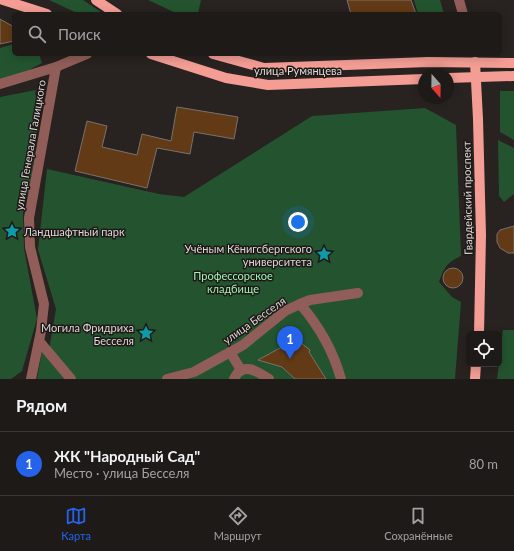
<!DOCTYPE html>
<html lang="ru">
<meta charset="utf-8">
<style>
body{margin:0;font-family:Lato,sans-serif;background:#2b2725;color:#f1f3f6}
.controls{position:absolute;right:12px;bottom:12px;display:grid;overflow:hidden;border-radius:6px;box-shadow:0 2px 10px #0003}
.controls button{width:36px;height:36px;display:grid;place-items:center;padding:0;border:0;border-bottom:1px solid #3c3837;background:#1e1a18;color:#f1f3f6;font:20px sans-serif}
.compass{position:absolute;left:418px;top:68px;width:36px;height:36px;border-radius:50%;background:#1e1a18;box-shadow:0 2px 10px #0003;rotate:160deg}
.you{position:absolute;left:298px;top:222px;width:14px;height:14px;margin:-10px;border:3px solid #fff;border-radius:50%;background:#1a73e8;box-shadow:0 0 0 6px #1a73e833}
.badge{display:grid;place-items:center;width:26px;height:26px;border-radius:50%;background:#2563eb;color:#fff;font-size:13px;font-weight:700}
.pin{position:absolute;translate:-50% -33px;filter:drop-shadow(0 1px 2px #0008)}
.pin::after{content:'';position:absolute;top:21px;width:14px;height:12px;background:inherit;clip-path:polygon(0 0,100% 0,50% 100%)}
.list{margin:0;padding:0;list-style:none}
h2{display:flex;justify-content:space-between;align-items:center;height:52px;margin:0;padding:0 16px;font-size:17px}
h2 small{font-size:13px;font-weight:400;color:#a1a1a2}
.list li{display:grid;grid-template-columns:26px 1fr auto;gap:12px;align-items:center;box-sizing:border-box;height:64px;padding:0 16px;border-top:1px solid #3c3837}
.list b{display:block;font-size:15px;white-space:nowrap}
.list p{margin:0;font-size:13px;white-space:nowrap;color:#a1a1a2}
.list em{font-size:13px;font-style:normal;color:#a1a1a2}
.icon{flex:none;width:22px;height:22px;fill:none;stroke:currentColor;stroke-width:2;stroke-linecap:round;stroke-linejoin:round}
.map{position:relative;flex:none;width:514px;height:379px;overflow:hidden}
.search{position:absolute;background:#1e1a18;box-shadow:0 2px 10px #0003;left:12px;right:12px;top:12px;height:44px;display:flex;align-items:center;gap:10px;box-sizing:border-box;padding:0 14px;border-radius:6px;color:#a1a1a2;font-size:15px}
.sheet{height:116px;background:#1e1a18}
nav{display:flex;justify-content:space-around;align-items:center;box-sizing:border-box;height:56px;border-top:1px solid #3c3837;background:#1e1a18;font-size:11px;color:#a1a1a2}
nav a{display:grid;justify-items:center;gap:2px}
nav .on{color:#2563eb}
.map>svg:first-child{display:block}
.green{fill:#23542f}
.building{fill:#623a15;stroke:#78726e}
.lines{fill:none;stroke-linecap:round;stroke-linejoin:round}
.minor{stroke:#915d58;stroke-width:10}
.major{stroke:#f39d94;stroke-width:10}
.labels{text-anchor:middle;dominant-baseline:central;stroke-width:3;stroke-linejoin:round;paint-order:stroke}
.street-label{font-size:11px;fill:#dcd8d7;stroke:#1e1917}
.poi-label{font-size:11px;fill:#dcd8d7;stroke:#1e1917;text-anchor:end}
.park-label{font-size:11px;fill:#9ff4b0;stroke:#1e1917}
</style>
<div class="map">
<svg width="514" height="379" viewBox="0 0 514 379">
<rect width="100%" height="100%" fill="#282220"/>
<g class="green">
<path d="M49,0h34l21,14h-25z"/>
<path d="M148,0h53l-3,14h-20z"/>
<path d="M414,0h26l4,14h-26z"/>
<path d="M14,44v10h25l3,9 -26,14 -16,4v-33z"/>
<path d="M36,90l-1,5 6,1 -11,93 -5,11 -2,13 1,35 13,71 -15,52 -11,8h-11v-282z"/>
<path d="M500,91h14v49l-14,-8z"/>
<path d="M425,108l31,17 5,131c-14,6 -17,12 -22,26l13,15 9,5 -6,77h-380l-26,-29 7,-41 -18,-59 9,-81 112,25 25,3 128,-81z"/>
<path d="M498,140l16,8v46l-10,8 -5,-6z"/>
<path d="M503,330h11v49h-17z"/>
<path d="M42,351l23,28h-28z"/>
</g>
<g class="building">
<path d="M347,0h64l5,14h-65z"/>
<path d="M0,19l14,8v14l-14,3z"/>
<path d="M177,107l61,10 -4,22 -40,-7 -4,22 -33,-6 -10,40 -72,-17 12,-50 20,5 -5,21 35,8 5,-21 29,7z"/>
<path d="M514,226v27h-6l-8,-5 -3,-6v-8l3,-4z"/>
<circle cx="453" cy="278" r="10"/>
<path d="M293,341l6,4 2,-2 9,7 -1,2 17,27h-31l-13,-12 -24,-7z"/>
</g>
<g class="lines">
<g class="minor">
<path d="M459,0l4,14"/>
<path d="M0,84l56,-17 31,-13"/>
<path d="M300,304c19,22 33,46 41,75"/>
<path d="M39,341l32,38"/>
<path d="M230,352l11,18"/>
<path d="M31,379l10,-48 3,-27 -14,-57 -1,-29 27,-151"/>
<path d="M167,379l27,-7 49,-27 42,-34 15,-7 10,-4 48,-7"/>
<path d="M234,379c8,-18 23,-8 35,0"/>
</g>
<g class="major">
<path d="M3,0l44,14"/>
<path d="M96,0l21,14"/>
<path d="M151,54l75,24 42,7 156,-6"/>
<path d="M213,54l51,14 164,-6 86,1"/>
<path d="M475,62l3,57 3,116 -2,99"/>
<path d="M448,78l66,-2"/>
<path d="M475,379l1,-15"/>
</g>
</g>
<defs>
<g id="sight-bare" transform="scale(1.2)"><path d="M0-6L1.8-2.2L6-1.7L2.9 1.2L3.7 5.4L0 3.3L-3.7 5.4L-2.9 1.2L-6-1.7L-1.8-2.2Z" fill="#0f9aa8" stroke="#1e1917" stroke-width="2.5" paint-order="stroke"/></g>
</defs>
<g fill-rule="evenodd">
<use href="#sight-bare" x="12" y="231"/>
<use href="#sight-bare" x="324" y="254"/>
<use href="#sight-bare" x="146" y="333"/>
</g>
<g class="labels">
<g class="street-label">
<text x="298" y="70">улица Румянцева</text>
<text transform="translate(30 145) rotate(-80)">улица Генерала Галицкого</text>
<text transform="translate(467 198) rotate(-91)">Гвардейский проспект</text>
<text transform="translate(254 320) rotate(-35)">улица Бесселя</text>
</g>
<g class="poi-label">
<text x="24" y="231" text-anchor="start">Ландшафтный парк</text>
<text x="312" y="248">Учёным Кёнигсбергского<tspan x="312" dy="13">университета</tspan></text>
<text x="134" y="327">Могила Фридриха<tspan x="134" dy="13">Бесселя</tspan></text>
</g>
<g class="park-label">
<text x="233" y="275">Профессорское<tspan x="233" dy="13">кладбище</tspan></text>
</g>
</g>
</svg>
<div class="controls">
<button><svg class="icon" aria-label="locate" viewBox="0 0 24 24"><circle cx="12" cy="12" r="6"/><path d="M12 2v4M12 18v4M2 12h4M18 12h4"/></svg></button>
</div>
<svg class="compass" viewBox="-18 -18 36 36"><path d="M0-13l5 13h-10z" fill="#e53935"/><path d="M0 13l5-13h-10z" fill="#a1a1a2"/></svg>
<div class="you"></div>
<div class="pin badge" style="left:290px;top:359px">1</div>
<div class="search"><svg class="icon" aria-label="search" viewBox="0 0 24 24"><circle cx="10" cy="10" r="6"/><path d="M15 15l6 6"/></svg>Поиск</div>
</div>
<section class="sheet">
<h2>Рядом<small></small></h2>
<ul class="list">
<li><span class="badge">1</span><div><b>ЖК &quot;Народный Сад&quot;</b><p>Место · улица Бесселя</p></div><em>80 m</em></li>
</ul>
</section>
<nav>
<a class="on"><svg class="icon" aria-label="map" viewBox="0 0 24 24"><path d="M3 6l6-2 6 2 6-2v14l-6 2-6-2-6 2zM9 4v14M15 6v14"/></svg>Карта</a>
<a><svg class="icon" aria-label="directions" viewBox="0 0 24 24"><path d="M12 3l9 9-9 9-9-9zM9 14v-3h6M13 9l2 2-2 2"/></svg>Маршрут</a>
<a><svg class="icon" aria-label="saved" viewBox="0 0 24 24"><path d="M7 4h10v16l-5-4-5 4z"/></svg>Сохранённые</a>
</nav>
